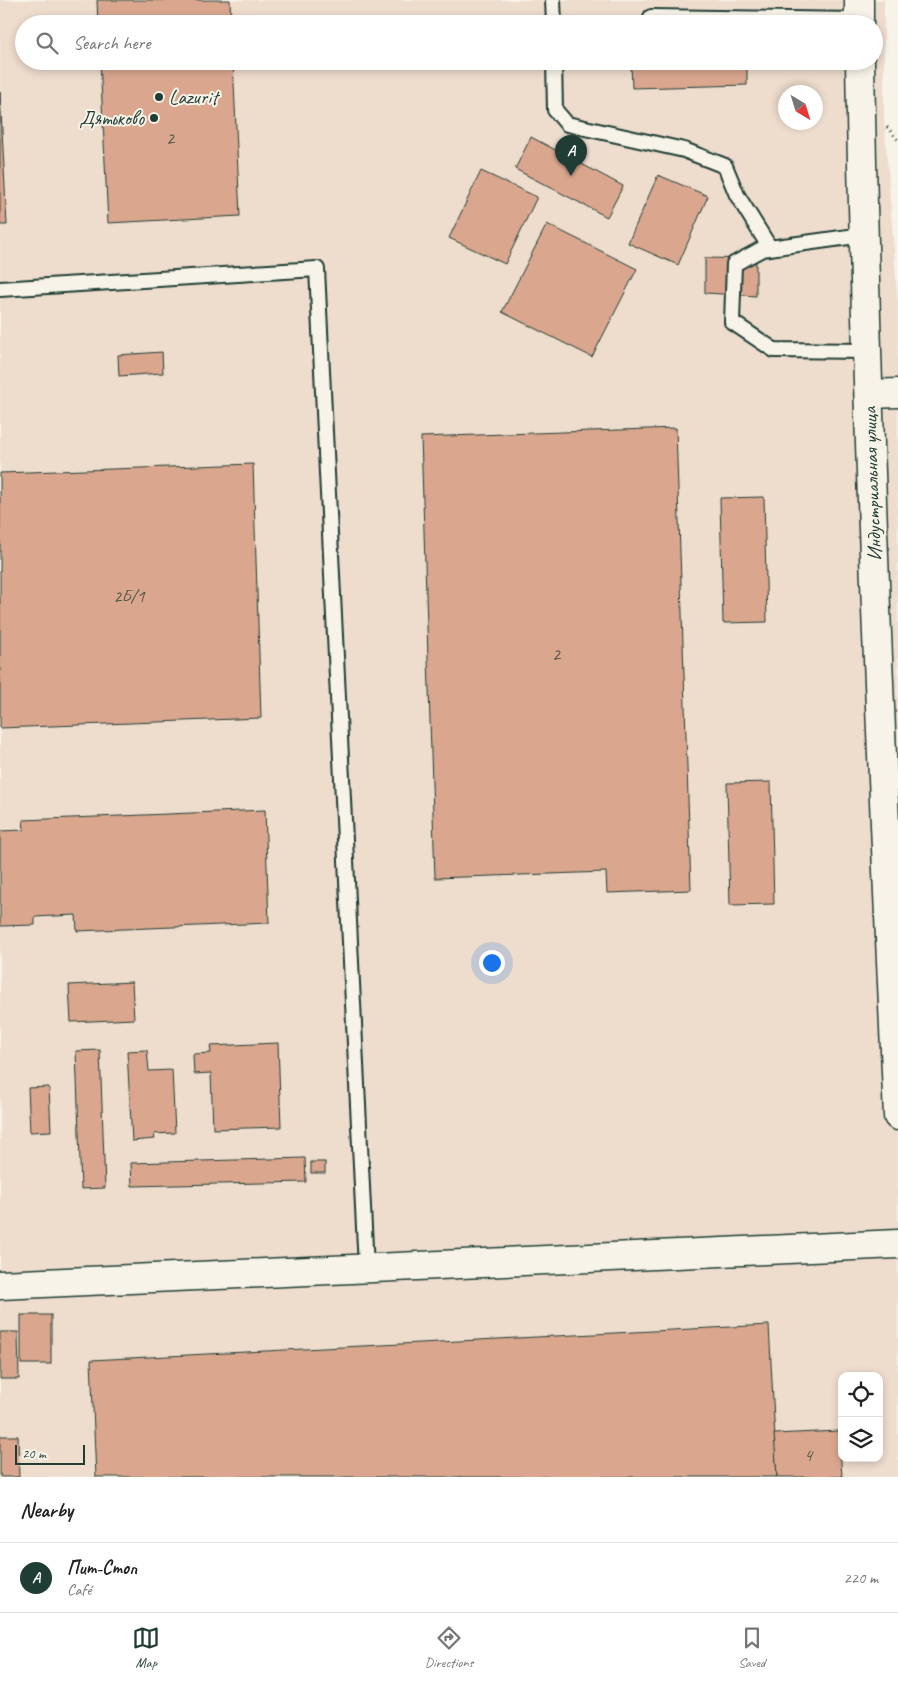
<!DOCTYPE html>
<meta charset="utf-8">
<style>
body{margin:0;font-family:Caveat,sans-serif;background:#f2f2f2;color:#222}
.controls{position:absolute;right:15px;bottom:15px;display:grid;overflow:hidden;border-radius:10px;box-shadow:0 2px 8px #0003}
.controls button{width:45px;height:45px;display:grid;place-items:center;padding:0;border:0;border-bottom:1px solid #e0e0e0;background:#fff;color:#222;font:25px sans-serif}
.compass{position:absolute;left:778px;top:85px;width:45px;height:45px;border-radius:50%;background:#fff;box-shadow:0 2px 8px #0003;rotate:142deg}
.scale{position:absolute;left:15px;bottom:12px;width:70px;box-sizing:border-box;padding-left:5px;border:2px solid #1f3d34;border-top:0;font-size:14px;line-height:18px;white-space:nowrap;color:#1f3d34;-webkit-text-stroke:4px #f7f3e8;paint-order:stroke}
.you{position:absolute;left:491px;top:962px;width:18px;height:18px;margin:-12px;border:4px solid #fff;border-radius:50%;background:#1a73e8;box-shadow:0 0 0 8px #1a73e833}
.badge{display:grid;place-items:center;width:32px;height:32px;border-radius:50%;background:#1f3d34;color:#fff;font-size:16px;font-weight:700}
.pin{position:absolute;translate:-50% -41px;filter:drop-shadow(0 1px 2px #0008)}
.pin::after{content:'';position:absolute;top:26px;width:18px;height:15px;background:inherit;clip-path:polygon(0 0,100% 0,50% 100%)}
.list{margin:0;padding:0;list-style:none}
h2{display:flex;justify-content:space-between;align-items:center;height:65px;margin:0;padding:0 20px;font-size:21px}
h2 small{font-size:16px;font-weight:400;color:#767676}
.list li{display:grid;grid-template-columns:32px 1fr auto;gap:15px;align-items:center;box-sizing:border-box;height:70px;padding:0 20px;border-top:1px solid #e0e0e0}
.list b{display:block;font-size:19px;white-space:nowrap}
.list p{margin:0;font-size:16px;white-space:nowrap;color:#767676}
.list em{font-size:16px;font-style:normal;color:#767676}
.icon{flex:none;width:28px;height:28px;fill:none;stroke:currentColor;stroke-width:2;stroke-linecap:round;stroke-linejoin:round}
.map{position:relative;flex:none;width:898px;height:1477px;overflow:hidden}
.search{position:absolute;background:#fff;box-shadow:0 2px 8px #0003;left:15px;right:15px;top:15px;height:55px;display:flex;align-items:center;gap:12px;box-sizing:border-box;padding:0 18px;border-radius:28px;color:#767676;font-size:19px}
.sheet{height:135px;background:#fff}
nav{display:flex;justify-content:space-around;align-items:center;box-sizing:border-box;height:70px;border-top:1px solid #e0e0e0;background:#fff;font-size:14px;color:#767676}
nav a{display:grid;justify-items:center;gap:2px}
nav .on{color:#1f3d34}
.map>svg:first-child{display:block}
.built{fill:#eedccd;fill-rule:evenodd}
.building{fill:#daa78e;stroke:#1f3d34}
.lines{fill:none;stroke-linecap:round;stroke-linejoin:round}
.lane-casing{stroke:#1f3d34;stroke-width:18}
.street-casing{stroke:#1f3d34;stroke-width:31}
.secondary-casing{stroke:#1f3d34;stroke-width:31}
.path{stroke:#1f3d34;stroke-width:3;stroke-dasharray:1 4;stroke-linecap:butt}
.lane{stroke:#f7f3e8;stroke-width:14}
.street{stroke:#f7f3e8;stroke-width:28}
.secondary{stroke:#f7f3e8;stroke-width:28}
.poi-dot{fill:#1f3d34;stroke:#f7f3e8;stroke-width:2}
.labels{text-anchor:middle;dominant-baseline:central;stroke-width:4;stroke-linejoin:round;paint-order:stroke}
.number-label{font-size:18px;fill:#4e584a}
.poi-label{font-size:20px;fill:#1f3d34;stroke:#f7f3e8;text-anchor:start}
.street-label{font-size:20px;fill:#1f3d34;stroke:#f7f3e8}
</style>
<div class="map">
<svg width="898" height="1477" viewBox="0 0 898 1477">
<rect width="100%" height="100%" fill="#f7f3e8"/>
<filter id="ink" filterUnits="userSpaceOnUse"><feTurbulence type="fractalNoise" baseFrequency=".02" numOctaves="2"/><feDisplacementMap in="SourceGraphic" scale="10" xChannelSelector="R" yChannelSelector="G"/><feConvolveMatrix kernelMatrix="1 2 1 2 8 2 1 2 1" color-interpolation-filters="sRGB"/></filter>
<g filter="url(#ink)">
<path class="built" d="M0,0h884v118l14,187v1172h-898zM24,24h850v37h-850zM786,92h30v30h-30zM842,1376h37v82h-37z"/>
<g class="building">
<path d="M97,0h133l1,24h-133z"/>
<path d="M100,61h133l7,155 -132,7z"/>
<path d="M364,61h94v3l-94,2z"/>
<path d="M747,62v23l-115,3 -1,-23z"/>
<path d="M0,92l7,133h-7z"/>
<path d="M531,137l92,49 -16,31 -92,-48z"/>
<path d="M481,171l56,26 -32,67 -56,-26z"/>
<path d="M658,175l50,21 -30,69 -50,-22z"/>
<path d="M547,224l90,45 -45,88 -90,-45z"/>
<path d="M705,258l51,1v37l-51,-3z"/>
<path d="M162,352l1,21 -44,3 -1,-21z"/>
<path d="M676,428l15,462 -84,3 -1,-21 -171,6 -14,-441z"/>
<path d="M253,464l8,254 -261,10v-255z"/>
<path d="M764,497l3,125 -44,1 -3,-125z"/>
<path d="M771,782l3,122 -44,1 -3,-122z"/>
<path d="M265,810l4,113 -192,8 -1,-16 -41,2v8l-35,1v-95l24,-1 -1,-10z"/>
<path d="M132,982l2,37 -63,3 -2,-37z"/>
<path d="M278,1043l3,84 -68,2 -2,-56 -17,1 -1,-20 18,-1 -1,-7z"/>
<path d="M100,1050l5,138 -24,1 -5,-138z"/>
<path d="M147,1050l2,21 23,-1 3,63 -21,1 1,5 -23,2 -5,-90z"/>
<path d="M49,1087l2,44 -21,1 -2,-44z"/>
<path d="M305,1158l1,24 -174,4 -1,-23z"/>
<rect x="311" y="1162" width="14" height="11"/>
<rect x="21" y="1315" width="30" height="49"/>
<path d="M769,1325l8,152h-681l-5,-117z"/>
<path d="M0,1332h18l1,47h-19z"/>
<path d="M839,1431l3,46h-65l-3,-43z"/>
<path d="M0,1436h18l1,41h-19z"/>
</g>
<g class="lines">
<g class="lane-casing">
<g id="lane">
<path d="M553,0l1,24"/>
<path d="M651,17l208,3"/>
<path d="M554,61l1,49 12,14 117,26 41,16 12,29 33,53"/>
<path d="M863,235l-101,14 -28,15 -2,58 42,28 93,1"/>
<path d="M0,289l317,-20 49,999"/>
</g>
</g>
<g class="street-casing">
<path id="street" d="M0,1285l898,-41"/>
</g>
<g class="secondary-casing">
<g id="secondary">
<path d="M859,0v24"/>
<path d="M860,61c6,352 22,704 38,1055"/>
<path d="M869,394l29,-1"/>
</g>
</g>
<path class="path" d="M887,127l11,13"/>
<use href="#lane" class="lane"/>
<use href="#street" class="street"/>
<use href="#secondary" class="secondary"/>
</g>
</g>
<g class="poi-dot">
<circle cx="159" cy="97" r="5"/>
<circle cx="154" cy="118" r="5"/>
</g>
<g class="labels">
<g class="number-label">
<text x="170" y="138">2</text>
<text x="129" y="596">2Б/1</text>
<text x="556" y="654">2</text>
<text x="808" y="1455">4</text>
</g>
<g class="poi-label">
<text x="169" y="97">Lazurit</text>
<text x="144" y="118" text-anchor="end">Дятьково</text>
</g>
<g class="street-label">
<text transform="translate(872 484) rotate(-92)">Индустриальная улица</text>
</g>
</g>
</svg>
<div class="controls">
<button><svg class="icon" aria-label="locate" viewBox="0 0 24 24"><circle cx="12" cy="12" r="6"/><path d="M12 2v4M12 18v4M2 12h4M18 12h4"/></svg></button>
<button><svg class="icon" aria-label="layers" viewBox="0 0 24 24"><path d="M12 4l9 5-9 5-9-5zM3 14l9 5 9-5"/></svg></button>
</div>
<svg class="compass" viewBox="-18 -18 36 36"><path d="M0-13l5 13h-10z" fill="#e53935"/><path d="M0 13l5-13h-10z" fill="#767676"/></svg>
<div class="scale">20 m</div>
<div class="you"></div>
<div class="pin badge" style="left:571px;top:176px">A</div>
<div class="search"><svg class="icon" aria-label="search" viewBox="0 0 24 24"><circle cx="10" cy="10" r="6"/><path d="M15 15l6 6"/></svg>Search here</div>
</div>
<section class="sheet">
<h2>Nearby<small></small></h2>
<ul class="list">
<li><span class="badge">A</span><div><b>Пит-Стоп</b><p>Café</p></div><em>220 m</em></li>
</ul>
</section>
<nav>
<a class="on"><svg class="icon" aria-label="map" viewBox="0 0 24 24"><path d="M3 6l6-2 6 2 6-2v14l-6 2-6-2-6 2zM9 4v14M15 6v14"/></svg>Map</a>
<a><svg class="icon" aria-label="directions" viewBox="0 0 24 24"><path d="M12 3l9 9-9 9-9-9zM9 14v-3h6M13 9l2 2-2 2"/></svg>Directions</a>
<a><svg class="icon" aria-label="saved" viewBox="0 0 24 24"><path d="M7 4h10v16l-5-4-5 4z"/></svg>Saved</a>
</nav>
